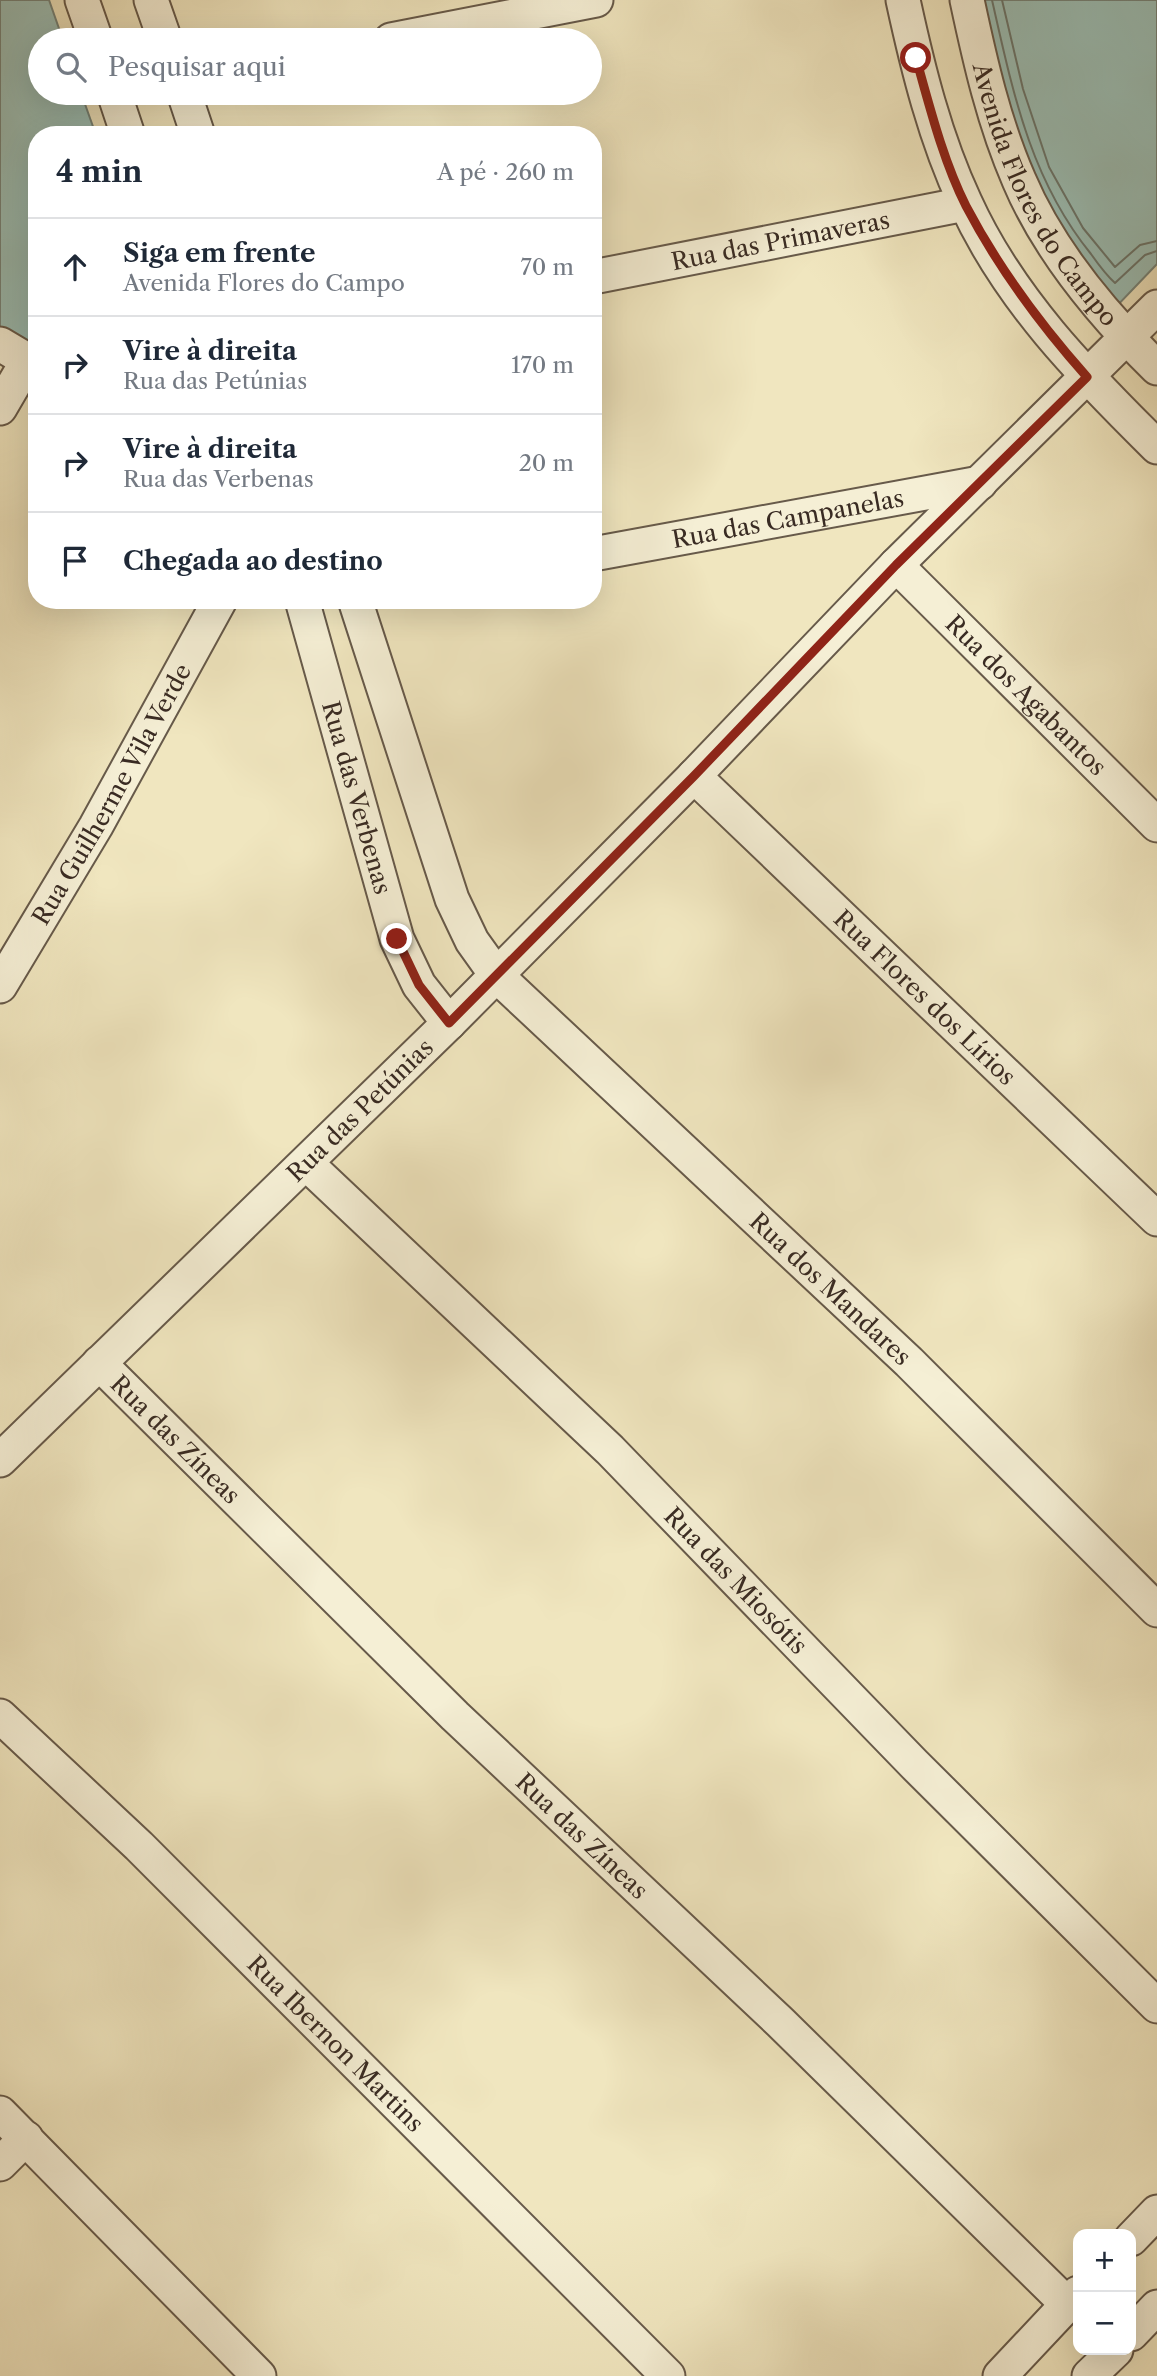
<!DOCTYPE html>
<html lang="pt">
<meta charset="utf-8">
<style>
body{margin:0;font-family:"Libre Caslon Text",serif;background:#f2f2f3;color:#1f2937}
.controls{position:absolute;right:21px;bottom:21px;display:grid;overflow:hidden;border-radius:14px;box-shadow:0 7px 28px #0002}
.controls button{width:63px;height:63px;display:grid;place-items:center;padding:0;border:0;border-bottom:2px solid #e0e1e3;background:#fff;color:#1f2937;font:35px sans-serif}
.stop{position:absolute;width:21px;height:21px;margin:-16px;border:5px solid #8f2418;border-radius:50%;background:#fff}
.stop.end{background:#8f2418;border-color:#fff;box-shadow:0 2px 7px #0008}
.list{margin:0;padding:0;list-style:none}
h2{display:flex;justify-content:space-between;align-items:center;height:91px;margin:0;padding:0 28px;font-size:30px}
h2 small{font-size:23px;font-weight:400;color:#747a83}
.list li{display:grid;grid-template-columns:46px 1fr auto;gap:21px;align-items:center;box-sizing:border-box;height:98px;padding:0 28px;border-top:2px solid #e0e1e3}
.list b{display:block;font-size:26px;white-space:nowrap}
.list p{margin:0;font-size:23px;white-space:nowrap;color:#747a83}
.list em{font-size:23px;font-style:normal;color:#747a83}
.icon{flex:none;width:38px;height:38px;fill:none;stroke:currentColor;stroke-width:2;stroke-linecap:round;stroke-linejoin:round}
.map{position:relative;flex:none;width:1157px;height:2376px;overflow:hidden}
.search{position:absolute;background:#fff;box-shadow:0 7px 28px #0002;left:28px;top:28px;width:574px;height:77px;display:flex;align-items:center;gap:18px;box-sizing:border-box;padding:0 24px;border-radius:38px;color:#747a83;font-size:26px}
.panel{position:absolute;background:#fff;box-shadow:0 7px 28px #0002;left:28px;top:126px;width:574px;height:483px;border-radius:28px}
.map>svg:first-child{display:block}
.water{fill:#9bbfb6;stroke:#74847b;stroke-width:2}
.lines{fill:none;stroke-linecap:round;stroke-linejoin:round}
.shore{stroke:#6a756c;stroke-width:2}
.street-casing{stroke:#675a4a;stroke-width:37}
.street{stroke:#f5efd5;stroke-width:33}
.route{stroke:#8f2418;stroke-width:9}
.labels{text-anchor:middle;dominant-baseline:central;stroke-width:5;stroke-linejoin:round;paint-order:stroke}
.street-label{font-size:24px;fill:#392b23;stroke:#f5efd5}
</style>
<div class="map">
<svg width="1157" height="2376" viewBox="0 0 1157 2376">
<rect width="100%" height="100%" fill="#f0e6bf"/>
<filter id="stains"><feTurbulence type="fractalNoise" baseFrequency=".00286" numOctaves="4"/><feColorMatrix values="0 0 0 0 .2 0 0 0 0 .09 0 0 0 0 .02 0 0 0 .5 -.17"/></filter>
<radialGradient id="worn" r=".72"><stop offset=".6" stop-color="#630" stop-opacity="0"/><stop offset="1" stop-color="#630" stop-opacity=".3"/></radialGradient>
<g class="water">
<path d="M0,0h49l14,40h-23v53h41l15,42h-59v213l-37,-21z"/>
<path d="M975,0h182v264l-43,45 -89,-132z"/>
</g>
<g class="lines">
<g class="shore">
<path d="M992,0c21,92 38,179 99,254 7,10 15,21 24,29l30,-28 12,-4"/>
<path d="M1002,0l21,89 26,78 34,61 32,39 25,-22 17,-4"/>
</g>
<g class="street-casing">
<g id="street">
<path d="M82,0l14,40"/>
<path d="M151,0l14,40"/>
<path d="M903,0c15,69 32,138 62,202 44,97 118,172 192,245"/>
<path id="s1" d="M967,0c13,61 27,123 52,180 30,71 84,135 138,188"/>
<path d="M391,40l205,-40"/>
<path d="M114,93l14,42"/>
<path d="M184,93l14,42"/>
<path id="s2" d="M593,277l372,-73"/>
<path d="M0,344l37,22"/>
<path d="M0,408l28,-48"/>
<path id="s3" d="M593,554l387,-71"/>
<path id="s4" d="M896,565l261,260"/>
<path id="s5" d="M302,600l95,339 22,46 30,38"/>
<path id="s6" d="M355,600l97,299 20,42 25,35 412,386 248,248"/>
<path id="s7" d="M694,776l463,443"/>
<path id="s8" d="M0,986l96,-160 124,-226"/>
<path id="s9" d="M307,1164l303,286 304,314 243,242"/>
<path id="s10" d="M99,1363l356,353 325,306 287,282"/>
<path id="s11" d="M0,1460l449,-437 245,-247 202,-211 261,-258"/>
<path id="s12" d="M0,1716l139,130 529,530"/>
<path d="M0,2113l259,263"/>
<path d="M0,2164l26,-26"/>
<path d="M1131,2239l26,-27"/>
<path d="M1131,2334l26,-27"/>
<path d="M1000,2376l78,-83"/>
<path d="M1089,2376l27,-26"/>
</g>
</g>
<use href="#street" class="street"/>
</g>
<g class="lines">
<path class="route" d="M397,939l22,46 30,38 245,-247 202,-211 191,-188c-47,-53 -88,-108 -121,-171 -23,-46 -36,-98 -50,-148"/>
</g>
<g class="labels">
<g class="street-label">
<text stroke="none"><textPath href="#s1" startOffset="212">Avenida Flores do Campo</textPath></text>
<text stroke="none"><textPath href="#s2" startOffset="191">Rua das Primaveras</textPath></text>
<text stroke="none"><textPath href="#s3" startOffset="198">Rua das Campanelas</textPath></text>
<text stroke="none"><textPath href="#s4" startOffset="184">Rua dos Agabantos</textPath></text>
<text stroke="none"><textPath href="#s8" startOffset="222">Rua Guilherme Vila Verde</textPath></text>
<text stroke="none"><textPath href="#s5" startOffset="205">Rua das Verbenas</textPath></text>
<text stroke="none"><textPath href="#s7" startOffset="320">Rua Flores dos Lírios</textPath></text>
<text stroke="none"><textPath href="#s11" startOffset="502">Rua das Petúnias</textPath></text>
<text stroke="none"><textPath href="#s6" startOffset="861">Rua dos Mandares</textPath></text>
<text stroke="none"><textPath href="#s10" startOffset="108">Rua das Zíneas</textPath></text>
<text stroke="none"><textPath href="#s9" startOffset="598">Rua das Miosótis</textPath></text>
<text stroke="none"><textPath href="#s10" startOffset="676">Rua das Zíneas</textPath></text>
<text stroke="none"><textPath href="#s12" startOffset="469">Rua Ibernon Martins</textPath></text>
</g>
</g>
<rect width="100%" height="100%" filter="url(#stains)"/>
<rect width="100%" height="100%" fill="url(#worn)"/>
</svg>
<div class="controls">
<button>+</button>
<button>−</button>
</div>
<div class="stop" style="left:916px;top:58px"></div>
<div class="stop end" style="left:397px;top:939px"></div>
<div class="search"><svg class="icon" aria-label="search" viewBox="0 0 24 24"><circle cx="10" cy="10" r="6"/><path d="M15 15l6 6"/></svg>Pesquisar aqui</div>
<section class="panel">
<h2>4 min<small>A pé · 260 m</small></h2>
<ul class="list">
<li><svg class="icon" aria-label="ahead" viewBox="0 0 24 24"><path d="M12 20V5M6 11l6-6 6 6"/></svg><div><b>Siga em frente</b><p>Avenida Flores do Campo</p></div><em>70 m</em></li>
<li><svg class="icon" aria-label="right" viewBox="0 0 24 24"><path d="M7 20v-9h11M14 6l5 5-5 5"/></svg><div><b>Vire à direita</b><p>Rua das Petúnias</p></div><em>170 m</em></li>
<li><svg class="icon" aria-label="right" viewBox="0 0 24 24"><path d="M7 20v-9h11M14 6l5 5-5 5"/></svg><div><b>Vire à direita</b><p>Rua das Verbenas</p></div><em>20 m</em></li>
<li><svg class="icon" aria-label="arrive" viewBox="0 0 24 24"><path d="M6 21V4h12l-3 4 3 4H6"/></svg><div><b>Chegada ao destino</b></div></li>
</ul>
</section>
</div>
